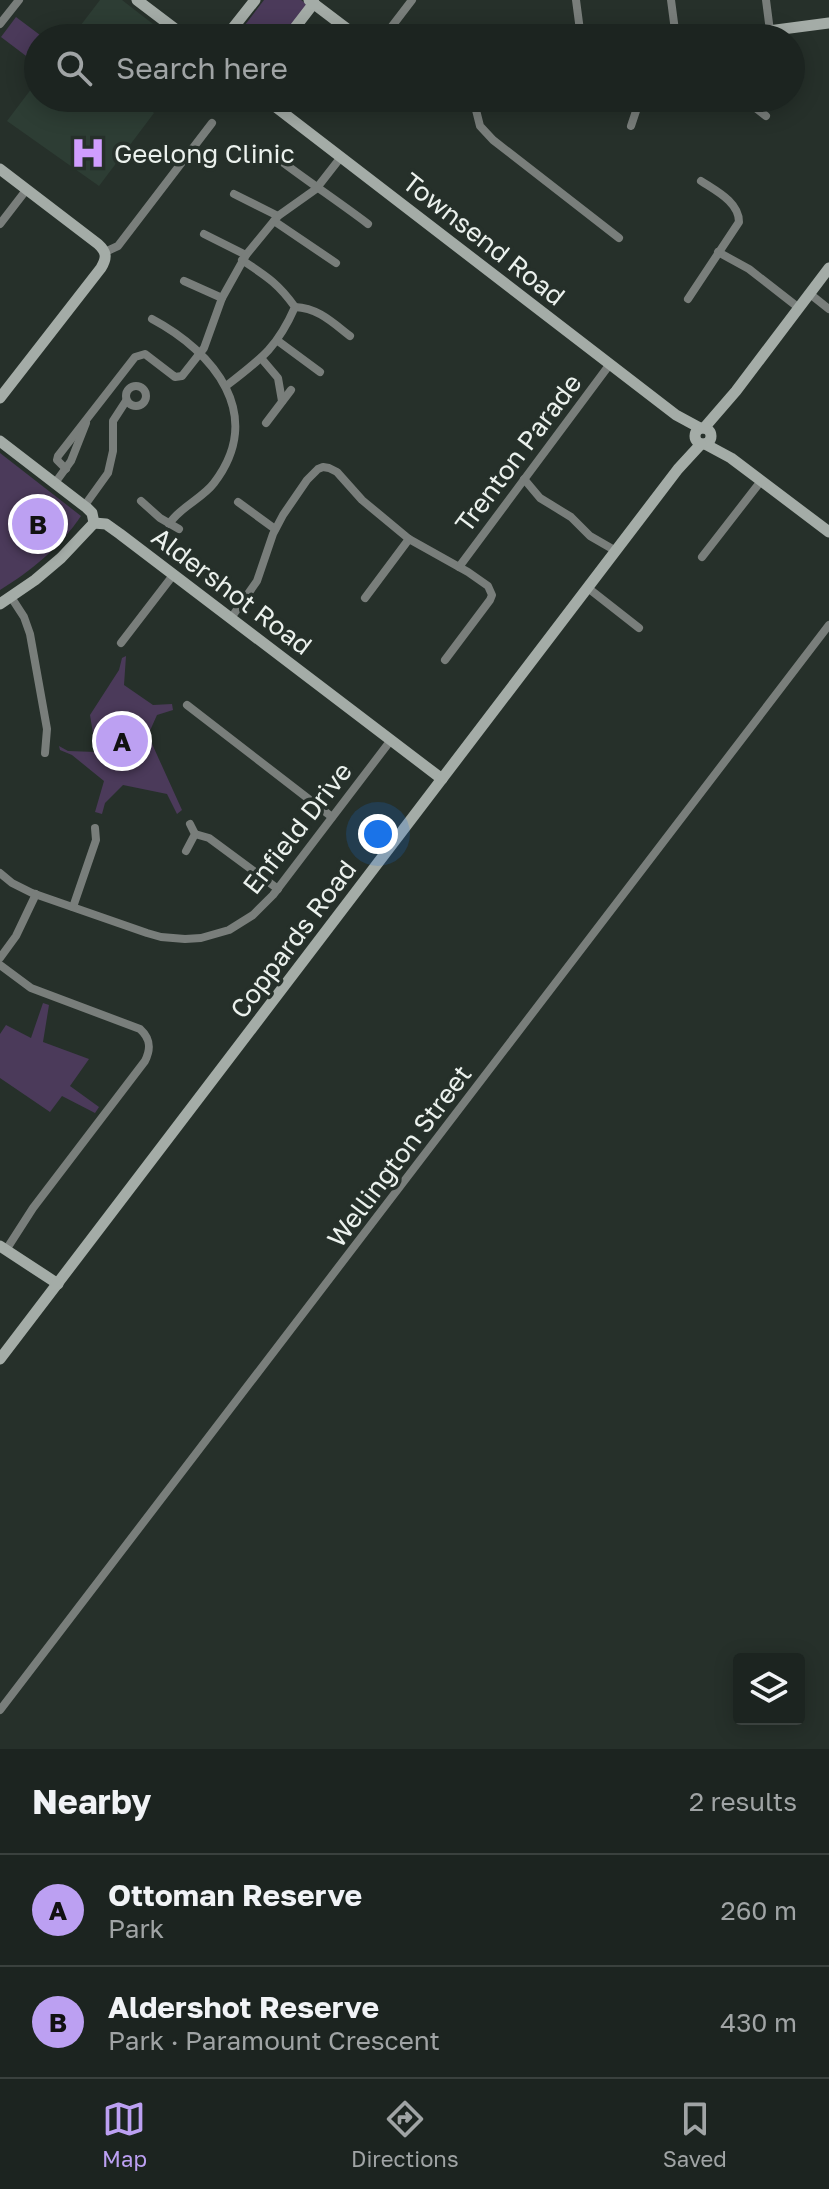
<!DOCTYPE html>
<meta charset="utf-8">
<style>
body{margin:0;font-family:"Golos Text",sans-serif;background:#252c29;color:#f1f3f6}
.controls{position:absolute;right:24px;bottom:24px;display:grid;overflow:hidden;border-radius:8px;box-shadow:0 4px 20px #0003}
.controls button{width:72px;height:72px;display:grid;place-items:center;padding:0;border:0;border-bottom:2px solid #3a413e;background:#1c2420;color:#f1f3f6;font:40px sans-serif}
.you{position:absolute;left:378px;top:834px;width:28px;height:28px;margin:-20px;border:6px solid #fff;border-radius:50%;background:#1a73e8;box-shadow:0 0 0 12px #1a73e833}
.badge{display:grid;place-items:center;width:52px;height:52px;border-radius:50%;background:#bca0f2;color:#111;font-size:26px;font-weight:700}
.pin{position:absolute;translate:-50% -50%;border:4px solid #fff;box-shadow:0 2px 8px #0006}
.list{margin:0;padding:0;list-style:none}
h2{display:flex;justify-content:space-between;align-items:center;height:104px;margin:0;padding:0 32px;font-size:34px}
h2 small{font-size:26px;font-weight:400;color:#a0a4a5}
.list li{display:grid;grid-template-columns:52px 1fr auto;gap:24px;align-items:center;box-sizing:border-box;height:112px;padding:0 32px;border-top:2px solid #3a413e}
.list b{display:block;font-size:30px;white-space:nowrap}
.list p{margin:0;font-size:26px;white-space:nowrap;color:#a0a4a5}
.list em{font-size:26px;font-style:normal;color:#a0a4a5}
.icon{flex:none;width:44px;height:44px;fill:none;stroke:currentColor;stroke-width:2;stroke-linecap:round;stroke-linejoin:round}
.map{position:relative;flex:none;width:829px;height:1749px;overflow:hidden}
.search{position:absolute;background:#1c2420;box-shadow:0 4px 20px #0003;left:24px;right:24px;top:24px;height:88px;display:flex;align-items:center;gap:20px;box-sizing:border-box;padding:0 28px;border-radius:44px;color:#a0a4a5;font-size:30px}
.sheet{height:328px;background:#1c2420}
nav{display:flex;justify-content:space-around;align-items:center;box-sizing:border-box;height:112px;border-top:2px solid #3a413e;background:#1c2420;font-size:22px;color:#a0a4a5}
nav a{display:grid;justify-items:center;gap:4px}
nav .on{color:#bca0f2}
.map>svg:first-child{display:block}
.built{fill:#2d3d34}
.green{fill:#4b3a5a}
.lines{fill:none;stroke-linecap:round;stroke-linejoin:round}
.street{stroke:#797e7b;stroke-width:8}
.secondary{stroke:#a4aca7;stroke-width:11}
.labels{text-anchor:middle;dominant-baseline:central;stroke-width:7;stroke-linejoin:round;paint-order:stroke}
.poi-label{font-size:26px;fill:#ebf1ed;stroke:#26302a;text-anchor:start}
.street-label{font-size:26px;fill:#ebf1ed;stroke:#26302a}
</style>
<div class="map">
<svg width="829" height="1749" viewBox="0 0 829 1749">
<rect width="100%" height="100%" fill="#26302a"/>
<g class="built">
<path d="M100,0h22l49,38h-100z"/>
<path d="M38,80v18h100l16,15 -55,73 -92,-65z"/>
</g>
<g class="green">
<path d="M264,0h37l7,5 -25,33h-48z"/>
<path d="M16,17l28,21h-6v27l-37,-28z"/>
<path d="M0,453l81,63c-20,30 -50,55 -81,74z"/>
<path d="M126,656l-2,29 29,20 19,-1 1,6 -16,5 -9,20 34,75 -5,4 -10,-20 -44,-9 -18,18 -3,11 -7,-2 9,-31 -32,-26 -12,-5 -1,-4 9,5 28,1 -6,-37 29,-45 3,-12z"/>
<path d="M43,1003l6,2 -6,37 46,17 -19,27 29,21 -4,6 -33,-17 -12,16 -50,-34v-44l6,-9 25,13z"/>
</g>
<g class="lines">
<g class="street">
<path d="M576,0l5,38"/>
<path d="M671,0l5,38"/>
<path d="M766,0l4,31"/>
<path d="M0,24l19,-24"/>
<path d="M383,38l29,-38"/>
<path d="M473,98l7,28 13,14 126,98"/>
<path d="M743,98l23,18"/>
<path d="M631,126l5,-15 -1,-13"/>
<path d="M268,151c33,26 67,48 100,73"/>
<path d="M234,194l44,22"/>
<path d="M274,221l62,42"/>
<path d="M0,224l27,-35"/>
<path d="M204,234l42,21"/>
<path d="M105,252l13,-6 94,-123"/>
<path d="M718,252l31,17 50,39"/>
<path d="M184,281l38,17"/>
<path d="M810,294l19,15"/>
<path d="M688,299l51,-77c0,-20 -23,-31 -38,-41"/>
<path d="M295,307c23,1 37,15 55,29"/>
<path d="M152,319c62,33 114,96 62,164 -12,16 -33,23 -45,41"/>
<path d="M278,341l42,31"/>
<path d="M261,358l17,20 4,23"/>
<circle cx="136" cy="396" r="10"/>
<path d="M226,386c35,-27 51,-38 69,-79 -17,-24 -29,-31 -53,-47"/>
<path d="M266,423l25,-33"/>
<path d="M66,469l-9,-9 1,-4 77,-99 10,-3 30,23 7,-1 22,-28 18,-50 24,-43 32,-39 38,-27 25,-32"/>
<path d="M524,479l16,19 31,19 19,19 26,15"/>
<path d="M55,483l16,-22 15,-38"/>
<path d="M141,501l19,17 19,11"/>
<path d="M238,502l37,27"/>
<path d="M85,505l23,-32 5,-22v-30l13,-20"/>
<path d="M702,557l59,-76"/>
<path d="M459,567l151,-203"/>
<path d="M588,588l51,40"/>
<path d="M11,597l13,20 6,17 17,95 -2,24"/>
<path d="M365,598l44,-59"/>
<path d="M231,618l26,-37 16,-47 10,-19 24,-35 11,-11 5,-2 6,1 8,4 25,28 47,39 59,33 20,14 4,9 -2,5 -45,60"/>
<path d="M121,643l53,-69"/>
<path d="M187,705l145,112"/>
<path d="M195,834l14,4 69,51"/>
<path d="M186,851l9,-17 -5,-10"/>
<path d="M0,873l12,10 20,10 115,40 14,4 24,2 16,-1 28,-8 24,-15 20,-20 118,-155"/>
<path d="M73,907l23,-67 -1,-12"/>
<path d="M0,958l16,-22 20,-42"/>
<path d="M0,965l31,23 109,41c11,10 11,20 5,32l-112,147 -27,42"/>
<path d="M0,1710l829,-1085"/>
</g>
<g class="secondary">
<path d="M137,0l50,38"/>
<path d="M309,0l50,38"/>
<path d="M225,38l30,-38"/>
<path d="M287,38l27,-35"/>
<path d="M714,38l115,-15"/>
<path d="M264,98l412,317 24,13"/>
<path d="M0,169l98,75c9,8 9,14 3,24l-101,130"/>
<circle cx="703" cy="436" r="8"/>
<path d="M704,428l32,-37 93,-123"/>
<path d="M0,441l87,67 5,5 2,10"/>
<path d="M705,444l26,14 98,74"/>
<path d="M94,523l12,1 14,10 322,245"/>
<path d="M0,604l35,-24 26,-22 33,-35"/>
<path d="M0,1246l58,38"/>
<path d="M0,1359l678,-890 23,-25"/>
</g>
</g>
<defs>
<g id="hospital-bare" transform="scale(2.76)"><path d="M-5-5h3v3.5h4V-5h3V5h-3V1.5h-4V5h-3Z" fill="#d09dfe" stroke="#26302a" stroke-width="2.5" paint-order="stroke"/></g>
</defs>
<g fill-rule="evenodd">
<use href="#hospital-bare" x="88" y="153"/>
</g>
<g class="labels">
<g class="poi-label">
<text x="114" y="153">Geelong Clinic</text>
</g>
<g class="street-label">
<text transform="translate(484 239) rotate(38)">Townsend Road</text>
<text transform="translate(518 453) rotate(-53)">Trenton Parade</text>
<text transform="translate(232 591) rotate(37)">Aldershot Road</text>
<text transform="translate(297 828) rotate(-52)">Enfield Drive</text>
<text transform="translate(293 939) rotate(-53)">Coppards Road</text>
<text transform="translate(399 1156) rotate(-53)">Wellington Street</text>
</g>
</g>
</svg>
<div class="controls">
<button><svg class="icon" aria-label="layers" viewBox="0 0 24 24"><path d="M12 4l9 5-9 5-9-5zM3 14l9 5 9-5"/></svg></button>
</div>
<div class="you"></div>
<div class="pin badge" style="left:122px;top:741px">A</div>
<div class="pin badge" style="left:38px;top:524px">B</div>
<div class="search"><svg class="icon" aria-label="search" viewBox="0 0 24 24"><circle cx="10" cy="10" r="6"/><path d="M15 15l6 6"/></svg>Search here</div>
</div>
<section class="sheet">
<h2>Nearby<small>2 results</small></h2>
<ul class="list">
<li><span class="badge">A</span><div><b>Ottoman Reserve</b><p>Park</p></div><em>260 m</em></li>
<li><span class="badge">B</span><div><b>Aldershot Reserve</b><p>Park · Paramount Crescent</p></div><em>430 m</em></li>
</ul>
</section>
<nav>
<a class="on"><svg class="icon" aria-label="map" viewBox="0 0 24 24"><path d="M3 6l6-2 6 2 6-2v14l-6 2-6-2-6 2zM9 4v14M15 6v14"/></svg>Map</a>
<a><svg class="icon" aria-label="directions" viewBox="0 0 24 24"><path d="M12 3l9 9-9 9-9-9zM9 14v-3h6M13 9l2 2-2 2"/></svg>Directions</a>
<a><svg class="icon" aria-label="saved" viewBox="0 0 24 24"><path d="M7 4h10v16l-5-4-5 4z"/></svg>Saved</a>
</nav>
